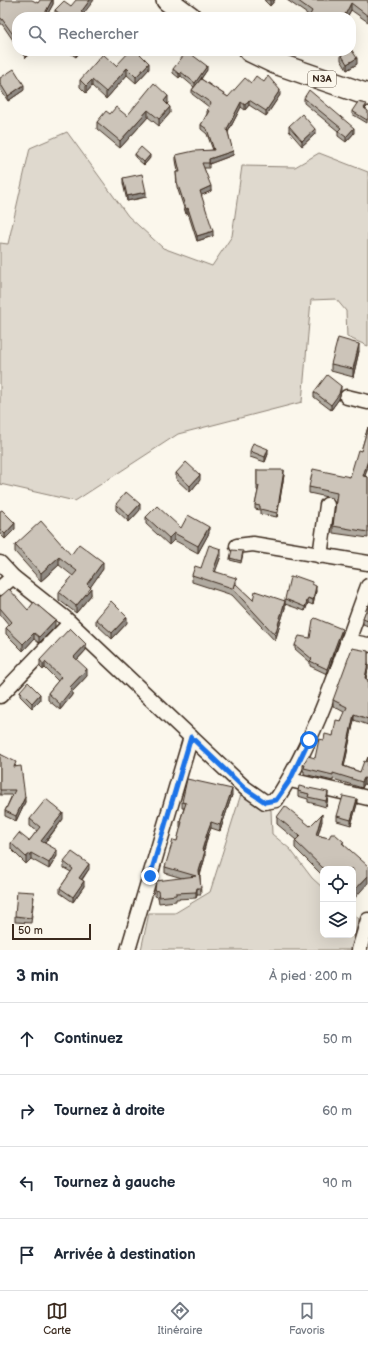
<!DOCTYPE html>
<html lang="fr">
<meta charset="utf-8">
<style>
body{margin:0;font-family:"Balsamiq Sans",sans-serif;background:#f2f2f3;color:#1f2937}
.controls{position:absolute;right:12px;bottom:12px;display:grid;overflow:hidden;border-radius:8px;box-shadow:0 4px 16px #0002}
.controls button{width:36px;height:36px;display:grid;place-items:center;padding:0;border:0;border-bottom:1px solid #e0e1e3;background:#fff;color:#1f2937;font:20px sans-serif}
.scale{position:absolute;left:12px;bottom:10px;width:79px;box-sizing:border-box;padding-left:4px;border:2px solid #3b2a1e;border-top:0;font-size:11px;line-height:14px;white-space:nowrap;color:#3b2a1e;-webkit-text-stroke:3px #fbf7ec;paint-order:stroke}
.stop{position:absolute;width:12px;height:12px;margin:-9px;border:3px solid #1a73e8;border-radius:50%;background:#fff}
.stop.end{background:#1a73e8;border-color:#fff;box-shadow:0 1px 4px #0008}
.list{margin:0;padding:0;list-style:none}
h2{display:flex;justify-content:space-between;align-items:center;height:52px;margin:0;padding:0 16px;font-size:17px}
h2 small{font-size:13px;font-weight:400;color:#747a83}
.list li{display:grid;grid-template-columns:26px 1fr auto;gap:12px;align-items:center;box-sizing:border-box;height:72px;padding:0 16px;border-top:1px solid #e0e1e3}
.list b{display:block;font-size:15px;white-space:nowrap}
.list em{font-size:13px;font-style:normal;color:#747a83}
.icon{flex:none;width:22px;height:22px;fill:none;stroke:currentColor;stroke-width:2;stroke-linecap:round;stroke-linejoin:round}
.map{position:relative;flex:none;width:368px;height:950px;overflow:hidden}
.search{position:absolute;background:#fff;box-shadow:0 4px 16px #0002;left:12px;right:12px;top:12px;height:44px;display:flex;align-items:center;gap:10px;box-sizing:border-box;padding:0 14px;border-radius:16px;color:#747a83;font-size:15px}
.sheet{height:340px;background:#fff}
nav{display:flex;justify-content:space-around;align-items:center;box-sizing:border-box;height:56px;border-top:1px solid #e0e1e3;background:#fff;font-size:11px;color:#747a83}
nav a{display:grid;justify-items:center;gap:2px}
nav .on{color:#3b2a1e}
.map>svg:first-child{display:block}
.green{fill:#dfd9ce;stroke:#8d8276}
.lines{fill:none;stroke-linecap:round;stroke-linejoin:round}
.minor-casing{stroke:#3b2a1e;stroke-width:17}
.highway-casing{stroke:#3b2a1e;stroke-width:24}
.minor{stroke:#fbf7ec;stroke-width:14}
.highway{stroke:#fbf7ec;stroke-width:21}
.wall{fill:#afa99f;stroke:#3b2a1e}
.shaded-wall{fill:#8f8982;stroke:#3b2a1e}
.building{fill:#ccc4b9;stroke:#3b2a1e}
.route{stroke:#1a73e8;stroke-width:5}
.labels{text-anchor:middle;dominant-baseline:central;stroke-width:4;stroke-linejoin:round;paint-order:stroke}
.shield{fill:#fbf7ec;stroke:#75685c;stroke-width:1}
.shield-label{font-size:10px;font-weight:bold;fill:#3b2a1e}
</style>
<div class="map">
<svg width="368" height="950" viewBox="0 0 368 950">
<rect width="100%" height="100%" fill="#fbf7ec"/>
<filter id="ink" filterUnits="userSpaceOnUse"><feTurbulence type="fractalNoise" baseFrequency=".025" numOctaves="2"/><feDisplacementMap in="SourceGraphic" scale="8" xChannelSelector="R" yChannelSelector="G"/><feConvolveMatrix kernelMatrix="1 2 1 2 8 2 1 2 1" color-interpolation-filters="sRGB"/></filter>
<g filter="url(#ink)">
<g class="green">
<path d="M67,132l61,84 35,32 49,18 20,-30 10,-70 53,1 24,-14 49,19v174l-21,-9 -1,-26 -10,-12 -25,1 -9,102 -124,32 -103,67 -75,-17v-241l8,1 22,-96z"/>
<path d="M241,794l30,16 1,24 18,15 22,29 11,10v47h30v-21l6,5 -8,31h-210l8,-37h26l35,-21z"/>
</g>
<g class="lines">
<g class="minor-casing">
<g id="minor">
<path d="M347,397l21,5"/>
<path d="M237,546l16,-2 115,19"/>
<path d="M320,556l7,-51"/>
<path d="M0,563l13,14 52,41 180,170 20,14 11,-2c42,-64 65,-142 92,-214"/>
<path d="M0,588l13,-11"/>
<path d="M347,641l21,4"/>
<path d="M0,696l70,-73"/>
<path d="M290,780l78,18"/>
<path d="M128,950l63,-213"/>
<path d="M359,950l9,-30"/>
</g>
</g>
<g class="highway-casing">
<g id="highway">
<path d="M167,0l23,17"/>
<path d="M250,51l25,12 93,32"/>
</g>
</g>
<use href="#minor" class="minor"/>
<use href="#highway" class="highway"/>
</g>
<g class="wall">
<path d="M0,0l38,3 15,-3v4l-7,13h-29v29l-15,-22h-2z"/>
<path d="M264,0h11l-5,6z"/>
<path d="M287,0h80l1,1v21l-17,-12 -4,7h-38l1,-1z"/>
<path d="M71,6l12,8 6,3h-31l-3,-3v-4z"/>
<path d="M21,51h8l-3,7z"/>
<path d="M67,51h13l-4,6z"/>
<path d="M341,54l16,10 -10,6 -6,-10z"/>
<path d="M116,66l33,3 -13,14 -9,-8 -21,24 -14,-13 -6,7 -6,-6v-7z"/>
<path d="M173,69l34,1 -6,9 27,18 23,-14 29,12 -14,21 -17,-11 -4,5 -4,-3 -13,25 5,23 -24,9v4h-5l7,23 -10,4 12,41 -16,5 -9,-28 -2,1 -9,-27 -1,-15h2l-2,-12v-5l37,-5 -6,-16 -6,-5v-4l6,-11v-4l2,-3 -17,-13v-4l2,-3 -13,-11 -2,2 -6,-5z"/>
<path d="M0,78l24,12 -16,11 -8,-12z"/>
<path d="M304,98l50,35 -8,9 -8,-6v-5l-34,-28z"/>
<path d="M168,103l-1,1 3,9 -11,13 -11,-9 -28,31 -23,-19v-7l13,-8 17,2z"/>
<path d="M367,107l-2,2 3,2 -1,12 -15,-9v-3z"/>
<path d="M289,126l26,8 -13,12 -13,-15z"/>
<path d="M135,154l15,4 -6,7 -9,-8z"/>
<path d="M123,178l23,19 -19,4 -4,-18z"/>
<path d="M359,351l-6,26 -22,-6v-7z"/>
<path d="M341,391l-2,8 -8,11 -17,-13v-5z"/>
<path d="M368,427v39l-3,10 3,1v61l-35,-5v-7l3,-27 -27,-6v-6l41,-10 11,-26z"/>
<path d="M250,451l18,3 -3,8 -15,-5z"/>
<path d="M257,470l27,5 -7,42 -17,-3v-4l-5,-1v-4l3,-14 -1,-1z"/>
<path d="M176,473l24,7 -10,12 -14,-13z"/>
<path d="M116,504l24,6 -11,12 -13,-12z"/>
<path d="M0,511l15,18 -10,10 -5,-5z"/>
<path d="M146,517l35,11 28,5 -11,20 -24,-13 -5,5 -23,-21z"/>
<path d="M15,545l56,10 32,14 -13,18 1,8 -15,18 -17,-13v-8l14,-16 -14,-11 -18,16 -26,-29z"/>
<path d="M243,554l-2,9 -11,-3v-2z"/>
<path d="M221,556l-6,15 21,14 17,15 32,1v-2l27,-14 4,6 -3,14 -5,-2 -3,8 -20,-7v4l-10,33 -43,-46 -40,-13v-7l9,-7z"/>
<path d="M0,597l28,13 27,17 -16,16 -5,-4 -11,12 -17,-17v-6l3,-3 -9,-11z"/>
<path d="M368,605v21l-5,-2v-6z"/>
<path d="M96,619l31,4 -15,16 -16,-15z"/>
<path d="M342,633l-15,41 -17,-8v-4l-15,-13v-4l15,-7z"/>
<path d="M86,650l-9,10 10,16 -15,16v3l-12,15 -12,-10v-7l10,-12 -13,-13 -2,2 -3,-3v-7z"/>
<path d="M368,651v18l-2,10 2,1v45l-14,-5 -10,46 16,6 6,-10 2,-5v28l-4,-1 -2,4 -29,-9v2l-29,-7v-3h-1v-6l12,-7 9,-18 9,-4 11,-24 -11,-6v-6z"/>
<path d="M20,691l20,9 -8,8 -12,-12z"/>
<path d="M0,754l16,12 9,36 -9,19 -11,-5v-5l7,-16h-12z"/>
<path d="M298,791l30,7 -2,9 -18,-5v-3l-10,-3z"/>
<path d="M232,795l-12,36 -9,-3 -3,7 -4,16 1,6 -5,19 1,18h-4l-1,4 -20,1v2l-17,2 -1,-6 -3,-1v-6l27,-12 -17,-5v-6l12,-26 4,-14h-1v-6l4,-13h-2v-6z"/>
<path d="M357,804l-6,21 -14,-4v-5z"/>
<path d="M277,817l33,9 12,-5 -4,14 26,9 9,25h-30v10l-1,-1v-3l-27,-27v-7l1,-1 -19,-16z"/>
<path d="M30,819h33l-18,24 12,13 -8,13 -18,-10 -5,5 -15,-15v-6l18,-2 8,-10 -7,-5z"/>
<path d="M64,862l25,7 -7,11 2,6 -11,16 -13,-9v-5l11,-16 -7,-4z"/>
<path d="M34,897l-3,26 -16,-1v-6z"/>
</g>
<g class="shaded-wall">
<path d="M52,0h1v4l-7,13h-3z"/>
<path d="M90,0h4l-13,17v-5z"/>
<path d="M270,0h5l-5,6z"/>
<path d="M351,3v7l-4,7h-3z"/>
<path d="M26,51h3l-3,7z"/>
<path d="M77,51h3l-4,6v-5z"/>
<path d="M357,58v6l-10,6v-6z"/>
<path d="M149,63v6l-13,14v-6z"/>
<path d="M207,66v4l-12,17v-4z"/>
<path d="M127,68v7l-21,24v-7z"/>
<path d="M181,72v4l-2,2v-4z"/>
<path d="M92,80v6l-6,7v-7z"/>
<path d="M24,85v5l-16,11v-5z"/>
<path d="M280,90v5l-14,21v-5z"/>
<path d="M168,96v7l-4,5v-7z"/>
<path d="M249,100v5l-4,5v-5z"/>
<path d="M241,102v5l-14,27v-5z"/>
<path d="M170,107v6l-11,13v-7z"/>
<path d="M148,110v7l-28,31v-7z"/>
<path d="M354,128v5l-8,9v-5z"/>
<path d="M315,129v5l-13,12v-5z"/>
<path d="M233,151v4l-24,9v-5z"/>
<path d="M150,155v3l-6,7v-3z"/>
<path d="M211,186v5l-11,5v-5z"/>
<path d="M146,192v5l-19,4v-5z"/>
<path d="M188,208v5l-2,1v-5z"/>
<path d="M213,231v5l-16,5v-5z"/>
<path d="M359,344v7l-6,26v-8z"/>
<path d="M341,386v5l-2,8 -8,11v-5z"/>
<path d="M268,449v5l-3,8v-5z"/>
<path d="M368,460v6l-5,16v-6z"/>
<path d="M284,470v5l-7,42v-4z"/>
<path d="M200,475v5l-10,12v-6z"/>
<path d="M140,504v6l-11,12v-6z"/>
<path d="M15,523v6l-10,10v-5z"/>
<path d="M209,527v6l-11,20v-7z"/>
<path d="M174,533v7l-5,5v-7z"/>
<path d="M221,549v7l-8,22v-7z"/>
<path d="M59,557v8l-18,16v-8z"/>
<path d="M103,562v7l-16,23v-8z"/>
<path d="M236,578v6l-3,4z"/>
<path d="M316,586v5l-3,14v-5z"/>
<path d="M91,588v7l-15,18v-7z"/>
<path d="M308,598v5l-3,8v-4z"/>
<path d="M285,601v7l-10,33v-6z"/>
<path d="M127,617v6l-15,16v-6z"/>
<path d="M55,620v7l-16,16v-6z"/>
<path d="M342,629v4l-15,41v-5z"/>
<path d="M34,633v6l-11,12v-7z"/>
<path d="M86,644v6l-12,13v-6z"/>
<path d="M45,662v6l-2,2v-6z"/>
<path d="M368,663v6l-3,15v-6z"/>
<path d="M87,669v7l-15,16v3l-12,15v-6l10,-17z"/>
<path d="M40,694v6l-8,8v-5z"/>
<path d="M354,714v6l-11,52v-6z"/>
<path d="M364,778v6l-2,4v-6z"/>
<path d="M232,789v6l-12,36v-6z"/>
<path d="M328,792v6l-2,9v-6z"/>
<path d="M25,797v5l-9,19v-5z"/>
<path d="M357,799v5l-6,21v-5z"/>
<path d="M63,813v6l-22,28v-6z"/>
<path d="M322,814v7l-6,21v-7z"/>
<path d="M211,822v6l-3,7 -6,21v-6l6,-20z"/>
<path d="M57,850v6l-8,13v-6z"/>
<path d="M205,851v6l-6,20v-6z"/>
<path d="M31,853v6l-5,5v-7z"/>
<path d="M89,864v5l-10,14v-5z"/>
<path d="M368,876v7l-15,17v-8z"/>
<path d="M84,881v5l-11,16v-5z"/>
<path d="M197,888v6l-1,4v-6z"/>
</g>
<g class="building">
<path d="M0,0h32l6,3 2,-3h12l-9,17h-26v23l-15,-21 -2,-1z"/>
<path d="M76,0h14l-9,12 8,5h-25l-9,-7 9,-9 7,5z"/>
<path d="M297,0h70l1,1v15l-17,-13 -7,14 -2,-1 -1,1h-32l3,-6z"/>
<path d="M351,49l6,9 -10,6 -6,-10 6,-3h4z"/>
<path d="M130,51h7l12,12 -13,14 -9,-9 -21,24 -14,-12 -6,6 -6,-6 23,-26 13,12z"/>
<path d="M187,51l20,15 -12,17 -14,-11 -2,2 -6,-5z"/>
<path d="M14,69l10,16 -16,11 -8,-13v-5z"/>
<path d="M256,76l8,6 4,-6 12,14 -14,21 -17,-11 -4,5 -4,-3 -14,27 6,22 -24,8v4h-7l9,23 -11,5 13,40 -16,5 -9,-28 -2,1 -9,-27 -1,-10h4l-4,-17 18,-4 20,-1 -7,-21 -6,-4 8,-14 -2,-1 4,-7 -19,-13 9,-11 27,18 17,-19 6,5z"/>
<path d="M154,83l14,13 -4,5 6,6 -11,12 -11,-9 -28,31 -23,-19 9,-11 4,3 6,-7 11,9z"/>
<path d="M309,90l45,38 -8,9 -8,-6 3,-3 -37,-30z"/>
<path d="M358,102l9,2 -3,4 4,3v7l-1,2 -15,-9z"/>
<path d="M302,114l13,15 -13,12 -13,-15z"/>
<path d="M141,147l9,8 -6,7 -9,-8z"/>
<path d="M142,174l4,18 -19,4 -4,-18z"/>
<path d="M338,338l21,6 -6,25 -22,-5z"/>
<path d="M327,375l14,11 -2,8 -8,11 -17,-13z"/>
<path d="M368,427v33l-5,16 5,1v55l-35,-6 4,-33 -28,-6 4,-18 37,8 8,-27 3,1z"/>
<path d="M253,443l15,6 -3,8 -15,-6z"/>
<path d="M186,462l14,13 -10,11 -14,-13z"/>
<path d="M257,470h27l-7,43 -17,-4v-3l-5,-1 4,-19h-2z"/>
<path d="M126,492l14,12 -11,12 -13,-12z"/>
<path d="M157,506l24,22 7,-13 21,12 -11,19 -24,-13 -5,5 -23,-21z"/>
<path d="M2,510l13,13 -10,11 -5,-5v-18z"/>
<path d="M41,521l30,34 8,-11 24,18 -16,22 4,4 -15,18 -17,-14 18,-21 -18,-14 -18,16 -26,-28z"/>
<path d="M209,545l12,4 -8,22 23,7 -3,10 3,-4 17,16 2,-9 30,10 -10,34 -43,-47 -40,-13 3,-9 6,2z"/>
<path d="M232,550l11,1 -2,10 -11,-3z"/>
<path d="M295,576l17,6v2l4,2 -3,14 -5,-2 -3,9 -20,-8 5,-22 4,1z"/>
<path d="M9,589l19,21 6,-8 21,18 -16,17 -5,-4 -11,11 -17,-16 6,-6 -12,-14v-11z"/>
<path d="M111,601l16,16 -15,16 -16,-14z"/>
<path d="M368,605v15l-5,-2z"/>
<path d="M315,618l27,11 -15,40 -17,-8 2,-2 -17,-14 4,-9 11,2 3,-18z"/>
<path d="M70,628l16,16 -12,13 13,12 -17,18 2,2 -12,15 -12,-11 13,-16 -16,-15 -2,2 -3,-4z"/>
<path d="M352,648l16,3v12l-3,15 3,2v39l-14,-5 -11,52 17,6 4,-11 2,1 2,-5v22l-4,-1 -2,4 -29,-9v2l-29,-7 1,-3h-2l5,-9 7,2 4,-19 5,1 1,-6 8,2 3,-16 5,1 6,-14 -14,-7z"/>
<path d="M28,682l12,12 -8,9 -12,-12z"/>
<path d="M0,754l16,8 -2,5 7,-1 4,31 -9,19 -11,-5 10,-21h-15z"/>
<path d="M187,779l45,10 -12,36 -9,-3 -3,8 -6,20 3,1 -6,20 2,17h-4l-1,4 -20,1v2l-17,2 -1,-6 -3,-1 1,-9 40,-5 -31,-9 8,-27 4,1 5,-19 -2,-1 6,-18 -4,-1z"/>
<path d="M299,786l29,6 -2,9 -18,-4 1,-3 -11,-3z"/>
<path d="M343,796l14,3 -6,21 -14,-4z"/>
<path d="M46,799l17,14 -22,28 16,9 -8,13 -18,-10 -5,4 -15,-14 8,-10 10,8 11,-14 -10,-8z"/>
<path d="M285,806l25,20 12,-12 -6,21 13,3 2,-4h4l9,8 -2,1 26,23v10l-15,16v-23h-29l-29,-28 5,-5 -23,-19z"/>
<path d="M72,852l17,12 -10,14 5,3 -11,16 -13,-9 13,-19 -9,-7z"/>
<path d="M17,891l17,1 -3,26 -16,-2z"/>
</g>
</g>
<g class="lines" filter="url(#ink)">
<path class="route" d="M150,876l41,-139 53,51 21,14 11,-2 14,-20 19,-40"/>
</g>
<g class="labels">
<rect class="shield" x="308" y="71" width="28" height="16" rx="3"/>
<g class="shield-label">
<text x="322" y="79">N3A</text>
</g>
</g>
</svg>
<div class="controls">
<button><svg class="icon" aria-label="locate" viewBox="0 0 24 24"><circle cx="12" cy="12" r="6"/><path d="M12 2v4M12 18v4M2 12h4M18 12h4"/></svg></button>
<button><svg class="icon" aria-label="layers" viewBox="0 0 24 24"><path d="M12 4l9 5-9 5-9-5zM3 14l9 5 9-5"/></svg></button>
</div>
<div class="scale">50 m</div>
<div class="stop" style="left:309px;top:740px"></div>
<div class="stop end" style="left:150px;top:876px"></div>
<div class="search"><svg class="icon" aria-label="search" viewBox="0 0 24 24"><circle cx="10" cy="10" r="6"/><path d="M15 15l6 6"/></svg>Rechercher</div>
</div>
<section class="sheet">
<h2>3 min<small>À pied · 200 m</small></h2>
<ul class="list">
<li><svg class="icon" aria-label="ahead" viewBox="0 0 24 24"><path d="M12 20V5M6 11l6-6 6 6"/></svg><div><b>Continuez</b></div><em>50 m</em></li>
<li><svg class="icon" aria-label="right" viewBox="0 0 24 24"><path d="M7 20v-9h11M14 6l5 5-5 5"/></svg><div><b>Tournez à droite</b></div><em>60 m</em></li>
<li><svg class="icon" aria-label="left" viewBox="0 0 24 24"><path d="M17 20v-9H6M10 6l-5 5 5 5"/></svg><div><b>Tournez à gauche</b></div><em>90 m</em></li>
<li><svg class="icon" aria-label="arrive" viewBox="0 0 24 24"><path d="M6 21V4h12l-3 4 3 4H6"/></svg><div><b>Arrivée à destination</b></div></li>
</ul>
</section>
<nav>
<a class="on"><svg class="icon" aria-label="map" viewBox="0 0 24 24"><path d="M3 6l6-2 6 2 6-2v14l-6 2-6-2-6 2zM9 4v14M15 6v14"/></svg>Carte</a>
<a><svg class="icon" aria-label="directions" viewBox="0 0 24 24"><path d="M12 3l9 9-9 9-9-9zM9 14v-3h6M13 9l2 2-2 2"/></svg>Itinéraire</a>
<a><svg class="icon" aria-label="saved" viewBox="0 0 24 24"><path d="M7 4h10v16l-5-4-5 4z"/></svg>Favoris</a>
</nav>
